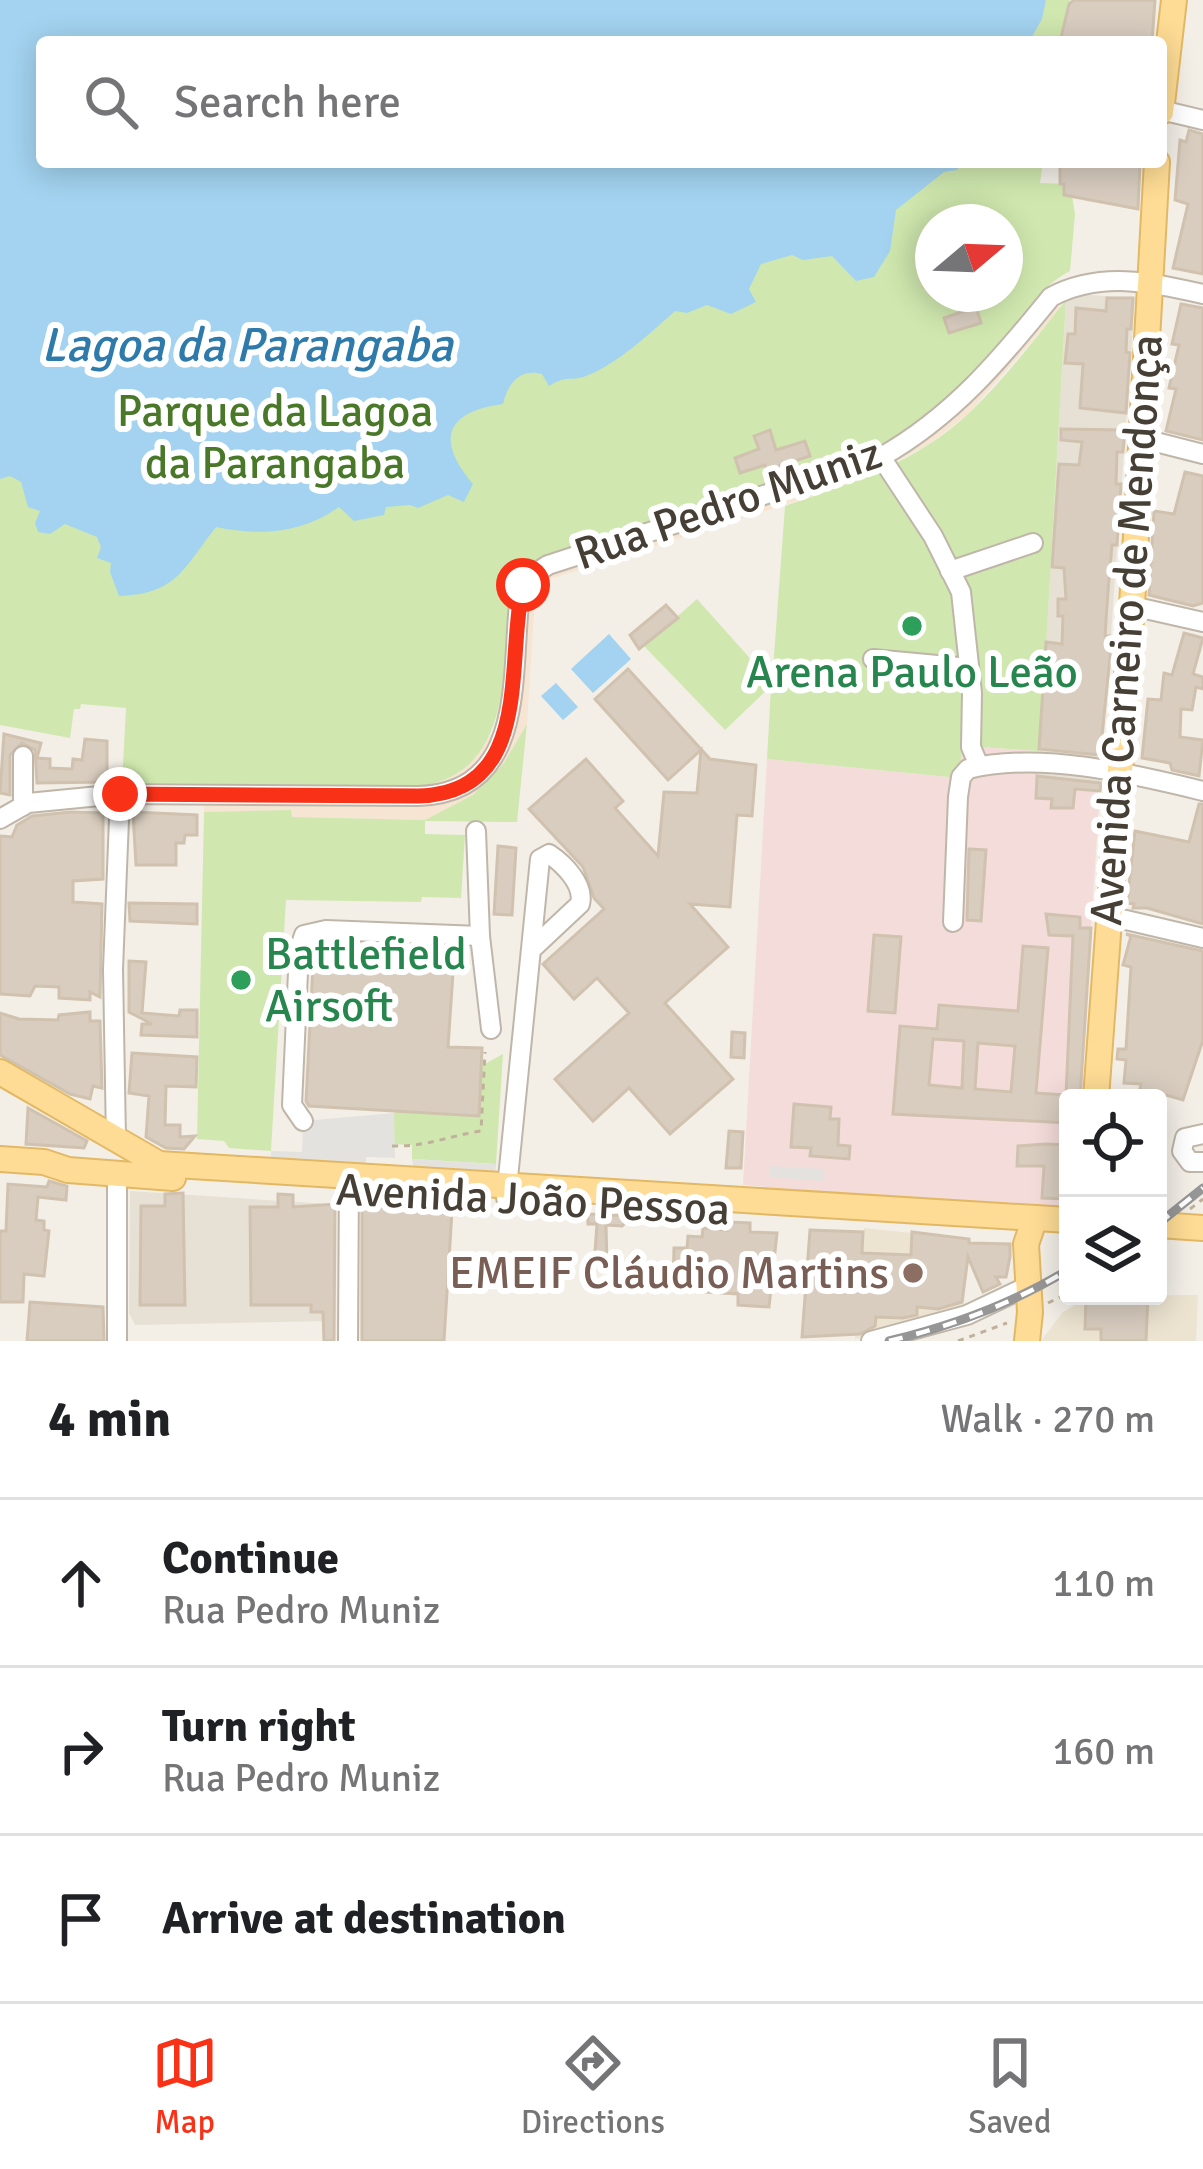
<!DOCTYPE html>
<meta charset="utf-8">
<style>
body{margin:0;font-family:Signika,sans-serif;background:#f2f2f2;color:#202124}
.controls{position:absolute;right:36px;bottom:36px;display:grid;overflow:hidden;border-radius:12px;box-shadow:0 6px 30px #0003}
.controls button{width:108px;height:108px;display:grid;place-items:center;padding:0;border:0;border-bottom:3px solid #e0e0e0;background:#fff;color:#202124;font:60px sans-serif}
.compass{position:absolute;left:915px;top:204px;width:108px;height:108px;border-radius:50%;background:#fff;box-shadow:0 6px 30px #0003;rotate:71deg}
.stop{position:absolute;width:36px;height:36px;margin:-27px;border:9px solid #f93117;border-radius:50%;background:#fff}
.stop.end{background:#f93117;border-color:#fff;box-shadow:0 3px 12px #0008}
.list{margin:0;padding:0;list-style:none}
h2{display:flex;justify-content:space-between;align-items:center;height:156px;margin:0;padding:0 48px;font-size:51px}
h2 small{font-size:39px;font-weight:400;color:#757577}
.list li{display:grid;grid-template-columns:78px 1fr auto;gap:36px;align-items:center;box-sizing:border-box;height:168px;padding:0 48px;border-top:3px solid #e0e0e0}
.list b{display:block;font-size:45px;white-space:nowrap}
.list p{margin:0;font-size:39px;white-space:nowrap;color:#757577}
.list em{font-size:39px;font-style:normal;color:#757577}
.icon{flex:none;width:66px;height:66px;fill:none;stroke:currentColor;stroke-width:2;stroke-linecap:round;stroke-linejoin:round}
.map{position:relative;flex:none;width:1203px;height:1341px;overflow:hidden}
.search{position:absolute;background:#fff;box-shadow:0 6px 30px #0003;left:36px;right:36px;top:36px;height:132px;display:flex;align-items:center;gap:30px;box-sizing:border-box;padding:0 42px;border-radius:12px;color:#757577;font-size:45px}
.sheet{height:660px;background:#fff}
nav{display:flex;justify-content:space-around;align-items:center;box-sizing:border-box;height:168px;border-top:3px solid #e0e0e0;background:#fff;font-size:33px;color:#757577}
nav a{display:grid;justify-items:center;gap:6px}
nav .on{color:#f93117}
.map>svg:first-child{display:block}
.residential{fill:#e7e1d5}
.commercial{fill:#f5e5d2}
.education{fill:#ece3d0}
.medical{fill:#f4dcda}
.green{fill:#d0e8af;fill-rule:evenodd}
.parking{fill:#e4e2df}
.water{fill:#a3d3f0}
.building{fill:#d8cdbf;stroke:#d0c2af;stroke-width:3;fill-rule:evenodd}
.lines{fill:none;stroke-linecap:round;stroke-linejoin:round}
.minor-casing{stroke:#bfb6a9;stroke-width:22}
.major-casing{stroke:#e3b864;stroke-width:28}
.path{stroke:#c0b19a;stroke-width:3;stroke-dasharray:6 6;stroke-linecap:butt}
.minor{stroke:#fff;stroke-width:18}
.major{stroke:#fedc95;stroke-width:24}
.rail-casing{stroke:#969696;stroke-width:9}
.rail{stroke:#fff;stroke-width:4.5;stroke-dasharray:14;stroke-linecap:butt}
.route{stroke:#f93117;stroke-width:15}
.leisure-dot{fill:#2e9e5b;stroke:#fff;stroke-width:4.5}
.education-dot{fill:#8d6e63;stroke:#fff;stroke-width:4.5}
.labels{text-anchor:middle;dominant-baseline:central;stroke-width:12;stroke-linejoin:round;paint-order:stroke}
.park-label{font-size:45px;fill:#4a7829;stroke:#fff}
.street-label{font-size:45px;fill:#463f36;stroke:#fff}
.leisure-label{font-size:45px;fill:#27864d;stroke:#fff}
.education-label{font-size:45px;fill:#785e54;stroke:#fff;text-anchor:end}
.water-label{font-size:48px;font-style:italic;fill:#2e7aaa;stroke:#fff}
</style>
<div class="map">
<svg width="1203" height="1341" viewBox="0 0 1203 1341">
<rect width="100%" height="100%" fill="#f3efe7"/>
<g class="residential">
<path d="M1077,294l58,4 -35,491 -62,-5 28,-484z"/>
<path d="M130,1191l197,13 5,117 -197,4 -6,-12z"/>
</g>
<path class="commercial" d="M1045,290l16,18 -94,107 -38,29 -66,36 -316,100 -12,18 -8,126 -23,39 -31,33 -48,24 -134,-3 -1,-7 -86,2 -1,-28 218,2 27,-8 28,-21 20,-31 12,-125 3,-17 16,-19 353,-118 27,-16z"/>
<g class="education">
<path d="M864,1228l104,11 -4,68 -109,32z"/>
<path d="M1198,1295l-2,46h-155l22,-29 27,-16z"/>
</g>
<path class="medical" d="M961,746l79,5 -1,33 61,5 -20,309h-12v113l-325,-26 24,-426 191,19z"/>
<g class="green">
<path d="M0,0h1070l-9,42h-1019v120h1001l-3,21 30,1 5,30 -5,57c-34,17 -52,54 -76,81 -33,37 -71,70 -114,95l-354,118 -15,19 -3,17c-5,70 4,171 -87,185l-299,-3 4,-75 -45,-4 -1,5h-6l-4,29 -70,-13zM933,222h72v72h-72z"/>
<path d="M1066,300l-26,451 -78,-5 -3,32 -192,-19 4,-73 -46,44 -81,-84 53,-47 75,84 13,-177c65,-22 132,-44 183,-92 36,-34 67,-75 98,-114z"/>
<path d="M527,724l-10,98 -92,-1v13l40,1 -4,63 -39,-1 -1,5 -135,-2 -15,251 -42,-3 -5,-7 -27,-2 7,-327 87,-2 1,7 133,3 48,-25 31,-32z"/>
<path d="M503,1054l-7,110 -84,-5v-14l-20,-1 2,-31z"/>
</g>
<g class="parking">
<path d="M394,1113l1,45 -29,-1 -1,14 -94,-5v-15l31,1 1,-31z"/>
<path d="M412,1159l84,5 -1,14 -81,-5z"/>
<path d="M770,1166l54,3 -1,12 -54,-4z"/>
</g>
<g class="water">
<path d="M0,0h1046l-4,19 -13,23h-987v120h921l-6,8 -13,2 -48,38 -6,41 -16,26 -18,4 -24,-25 -29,4 -11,-5 -31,9 -12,25 7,13 -25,12 -24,-9 -20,8 -12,-2c-26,23 -56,52 -89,65 -15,6 -18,-2 -37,10l-7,-12c-23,-6 -34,10 -39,30 -60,8 -66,38 -30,80l-9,18 -16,-7 -30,13 -8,-3 -24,2 -2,8 -30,6 -15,-14c-38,27 -79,29 -123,20 -33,42 -39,67 -97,69l-9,-24 1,-9 -14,-5 4,-11 -4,-10 -32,-13 -15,10 -12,-2 -3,-9 5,-12 -12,-4 -7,-25 -11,-6 -10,3z"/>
<path d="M609,634l22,25 -38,34 -22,-24z"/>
<path d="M556,683l22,24 -15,13 -22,-24z"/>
</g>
<g class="building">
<path d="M1074,0h81l-3,42h-92l9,-38z"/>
<path d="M1189,130l14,4v140l-30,-6 15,-64 -13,-4 5,-60 6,2z"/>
<path d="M1064,162h76l-2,47 -74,-14v-11h-4v-19z"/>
<path d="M1107,298h26l-2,31h-4l-1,23 4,1 -4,60 -46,-5 3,-44 -18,-1 3,-29h7l1,-26 30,3z"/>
<path d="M1181,304l22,4v132l-37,-9 10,-42 -7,-1 10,-43 -7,-1z"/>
<path d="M976,307l5,16 -32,10 -5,-15z"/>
<path d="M1061,429l64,1 -2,22h-6l-1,32h5l-4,61h-5l-4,46 -3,45h5v21l-10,98 -61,-6 7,-107 16,2 1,-28h-5v-17h8l-2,-31 -12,-1 7,-103 20,1 3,-23 -21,-2z"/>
<path d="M770,430l6,20 29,-9 5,15 -44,14 -1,-5 -25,8 -5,-15 24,-9 -5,-13z"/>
<path d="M1185,472l18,4v127l-10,3 -44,-11 5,-84 20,3z"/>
<path d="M666,605l12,13 -39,31 -9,-14z"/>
<path d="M1184,633l19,5 -10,36 10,3v12l-7,-2 -4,23 -11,-1 -1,28 23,3 -4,36 -27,-6 -2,-7 -28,-5 6,-59 13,1 3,-27 8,2z"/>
<path d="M628,669l82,90 46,6 -4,51 -15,-1 -7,92 -40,-3 38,43 -63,56 68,76 -63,55 -41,-46 -36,33 -38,-42 74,-66 -32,-35 -23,21 -31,-35 61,-55 -10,-11 -11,-31 -54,-58 57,-50 37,42 -8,7 43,48 6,-64 33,1 4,-43 -33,30 -73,-81z"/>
<path d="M4,734l37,9 -4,15 13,1v9l22,1 1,-10 9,1 3,-21 22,2v41l-70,1 -2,-33 -13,-7 -12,12v40l-10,-2z"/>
<path d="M1037,776l64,7 -1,8 -25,-2 -2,19h-22l1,-9 -16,-1z"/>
<path d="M1199,804h4v120l-56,-16h-14l1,-4 -7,-1 8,-72 54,11z"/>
<path d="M71,812l32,1v66l-30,2v21l29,2 -2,93 -10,-5v8l-31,-2v-11l-24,-1 -5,10 -30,-2v-158l12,1 5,-12 15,-9z"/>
<path d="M133,812l64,3v20h-12l-1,8h-8v22h-40z"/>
<path d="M498,846l18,2 -4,67 -18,-1z"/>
<path d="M969,849l17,1 -5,71 -14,-1z"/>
<path d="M129,903l68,1v20l-67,-3z"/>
<path d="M1046,914l34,3v11h11l-11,170h-12v25l-175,-9 7,-88 37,3 2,-24 79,6 5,-65 25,2 -12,145 30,2 7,-159 -24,-1zM933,1039l31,2 -2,47 -33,-3zM978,1043l37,3 -4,46 -36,-3z"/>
<path d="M1126,934l77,17v89l-20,60 -17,-5 -28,3 3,-14 -17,-1 2,-23 -9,-1 1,-10h8l5,-82 -8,-2 8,-29z"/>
<path d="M874,935l27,2 -6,76 -27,-2z"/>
<path d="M314,946l134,6v6h6l-6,89 34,1 -3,68 -170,-10 -3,-5z"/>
<path d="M129,961l17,1 -4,51 37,3 1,-6h17v27l-56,-2 1,-11h10l-23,-12z"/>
<path d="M90,1012v9h10l2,67 -9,-2 -3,13 -20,-5 -70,-39v-42l19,6 39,1 1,-5z"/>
<path d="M732,1032l13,1 -1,25 -13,-1z"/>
<path d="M132,1053l65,4 -1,30 -30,-1 -1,39h15v12l15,-1 -11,13 -18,-1 -20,-11 3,-41 -20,-3z"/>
<path d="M794,1104l37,3 -1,12h9l-1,26 12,1 -1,13 -39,-3 1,-8 -20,-1z"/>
<path d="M28,1108l59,33 -3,7 -58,-4z"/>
<path d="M729,1131l14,1 -2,36h-15z"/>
<path d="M1046,1144l22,1v54l-26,-1 2,-32h-27l1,-20z"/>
<path d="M49,1181l18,5 -1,14 -28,-3 -2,23 8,1v9l5,1 -5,45 -20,-2 -1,28h-23v-71h6l2,-47 39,3z"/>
<path d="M183,1193l2,112h-45l1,-99h24v-12z"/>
<path d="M278,1194l15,1v12l42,-3 -1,137h-10l-1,-29h-12v-7h-60l-1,-98h28z"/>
<path d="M362,1206l90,5 -8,130h-82z"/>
<path d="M588,1214l45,2 -11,10 -16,-1 1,40h-13l3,-41h-9z"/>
<path d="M727,1222l23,1v9l27,1 -8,74 -31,-2v-11l-65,-4 1,-42h13l1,-12 14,1 1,-9 24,2z"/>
<path d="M810,1230l53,2 -1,21 49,2 1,-23 57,7v4l41,1v13l-4,20h-10l4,7 -17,8 -15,-35 -6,45 -24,7 -21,-2v8l-14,3 -27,-1 -1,9 -15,8 -58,3z"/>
<path d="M1102,1296h46l-2,45h-45v-12h-16l1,-30 16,1z"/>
<path d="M30,1302l73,5 1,34h-77z"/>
</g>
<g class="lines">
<g class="minor-casing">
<g id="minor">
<path d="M1161,110l42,10"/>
<path d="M1140,438l63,16"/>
<path d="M881,457l52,79 28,56 11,101 -1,54 8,19"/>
<path d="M950,571l83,-28"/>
<path d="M1132,606l71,16"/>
<path d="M873,659l96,9"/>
<path d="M23,806v-50"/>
<path d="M0,819l28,-16 92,-9 298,2c107,-3 93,-116 101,-192 4,-21 11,-28 29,-39l333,-108c71,-40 119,-97 170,-160 49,-26 100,-15 152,-3"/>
<path d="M476,831l4,105"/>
<path d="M1109,916l94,22"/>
<path d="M953,922l5,-125 3,-20 7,-8c72,-18 165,5 235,22"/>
<path d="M303,1121l-11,-16 7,-155 5,-15 22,-5 154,6 11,93"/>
<path d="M1203,1134l-18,4 -3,13 8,11h13"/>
<path d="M116,1140l-3,-171 7,-175"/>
<path d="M506,1198l34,-339 9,-5c15,10 36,31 31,50l-48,45"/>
<path d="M117,1341v-167"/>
<path d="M348,1341l1,-165"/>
<path d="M871,1341l96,-26 61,-29"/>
</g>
</g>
<g class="major-casing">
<g id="major">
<path d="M1161,112l13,-112"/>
<path d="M0,1072l159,92 909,56"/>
<path d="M1096,1098l36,-492 25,-444"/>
<path d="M0,1159l44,3 24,8 105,8"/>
<path d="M1158,1225l45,3"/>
<path d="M1027,1341l3,-29 -4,-68 9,-26"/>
</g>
</g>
<g class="path">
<path d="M392,1146c33,1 57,-10 89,-15l4,-79"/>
<path d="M1190,1209l13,-10"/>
<path d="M1048,1303l20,-10"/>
<path d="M958,1341l49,-18"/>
</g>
<use href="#minor" class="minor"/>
<use href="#major" class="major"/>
<g class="rail-casing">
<g id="rail">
<path d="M1158,1224l45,-36"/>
<path d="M889,1341c63,-15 123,-37 179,-71"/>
</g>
</g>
<use href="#rail" class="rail"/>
</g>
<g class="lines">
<path class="route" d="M120,794l298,2c117,-3 87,-133 105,-211"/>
</g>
<g class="leisure-dot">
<circle cx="912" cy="626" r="12"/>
<circle cx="241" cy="980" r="12"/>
</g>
<circle class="education-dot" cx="913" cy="1273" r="12"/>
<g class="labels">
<g class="park-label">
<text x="275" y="411">Parque da Lagoa<tspan x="275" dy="52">da Parangaba</tspan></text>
</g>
<g class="street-label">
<text transform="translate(728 504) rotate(-19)">Rua Pedro Muniz</text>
<text transform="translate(1127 630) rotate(-86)">Avenida Carneiro de Mendonça</text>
<text transform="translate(533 1200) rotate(3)">Avenida João Pessoa</text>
</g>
<g class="leisure-label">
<text x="912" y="672">Arena Paulo Leão</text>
<text x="265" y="954" text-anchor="start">Battlefield<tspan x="265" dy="52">Airsoft</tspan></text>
</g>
<g class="education-label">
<text x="889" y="1273">EMEIF Cláudio Martins</text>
</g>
<g class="water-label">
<text x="247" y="345">Lagoa da Parangaba</text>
</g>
</g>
</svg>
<div class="controls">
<button><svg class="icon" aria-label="locate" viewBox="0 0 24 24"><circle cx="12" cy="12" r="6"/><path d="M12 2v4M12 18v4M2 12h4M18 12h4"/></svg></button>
<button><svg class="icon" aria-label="layers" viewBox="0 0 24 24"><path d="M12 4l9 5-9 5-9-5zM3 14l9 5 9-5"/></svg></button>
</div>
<svg class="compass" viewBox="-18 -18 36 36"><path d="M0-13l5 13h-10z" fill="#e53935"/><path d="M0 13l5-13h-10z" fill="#757577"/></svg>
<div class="stop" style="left:523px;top:585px"></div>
<div class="stop end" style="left:120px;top:794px"></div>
<div class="search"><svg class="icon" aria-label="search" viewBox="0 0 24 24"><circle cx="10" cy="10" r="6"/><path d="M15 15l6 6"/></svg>Search here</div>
</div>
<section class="sheet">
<h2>4 min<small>Walk · 270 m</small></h2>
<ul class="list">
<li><svg class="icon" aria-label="ahead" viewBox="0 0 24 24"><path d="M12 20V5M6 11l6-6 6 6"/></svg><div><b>Continue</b><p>Rua Pedro Muniz</p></div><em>110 m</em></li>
<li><svg class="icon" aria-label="right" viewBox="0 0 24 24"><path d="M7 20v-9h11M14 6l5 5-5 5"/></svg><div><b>Turn right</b><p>Rua Pedro Muniz</p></div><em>160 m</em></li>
<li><svg class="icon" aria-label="arrive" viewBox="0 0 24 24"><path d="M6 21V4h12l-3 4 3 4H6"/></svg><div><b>Arrive at destination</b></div></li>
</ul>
</section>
<nav>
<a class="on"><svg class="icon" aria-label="map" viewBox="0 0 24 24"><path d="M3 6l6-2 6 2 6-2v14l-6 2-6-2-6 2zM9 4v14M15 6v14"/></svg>Map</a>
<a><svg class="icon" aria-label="directions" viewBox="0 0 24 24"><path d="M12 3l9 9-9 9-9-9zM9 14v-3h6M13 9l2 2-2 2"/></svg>Directions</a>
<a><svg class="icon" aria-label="saved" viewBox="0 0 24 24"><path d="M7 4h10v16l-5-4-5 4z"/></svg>Saved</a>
</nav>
